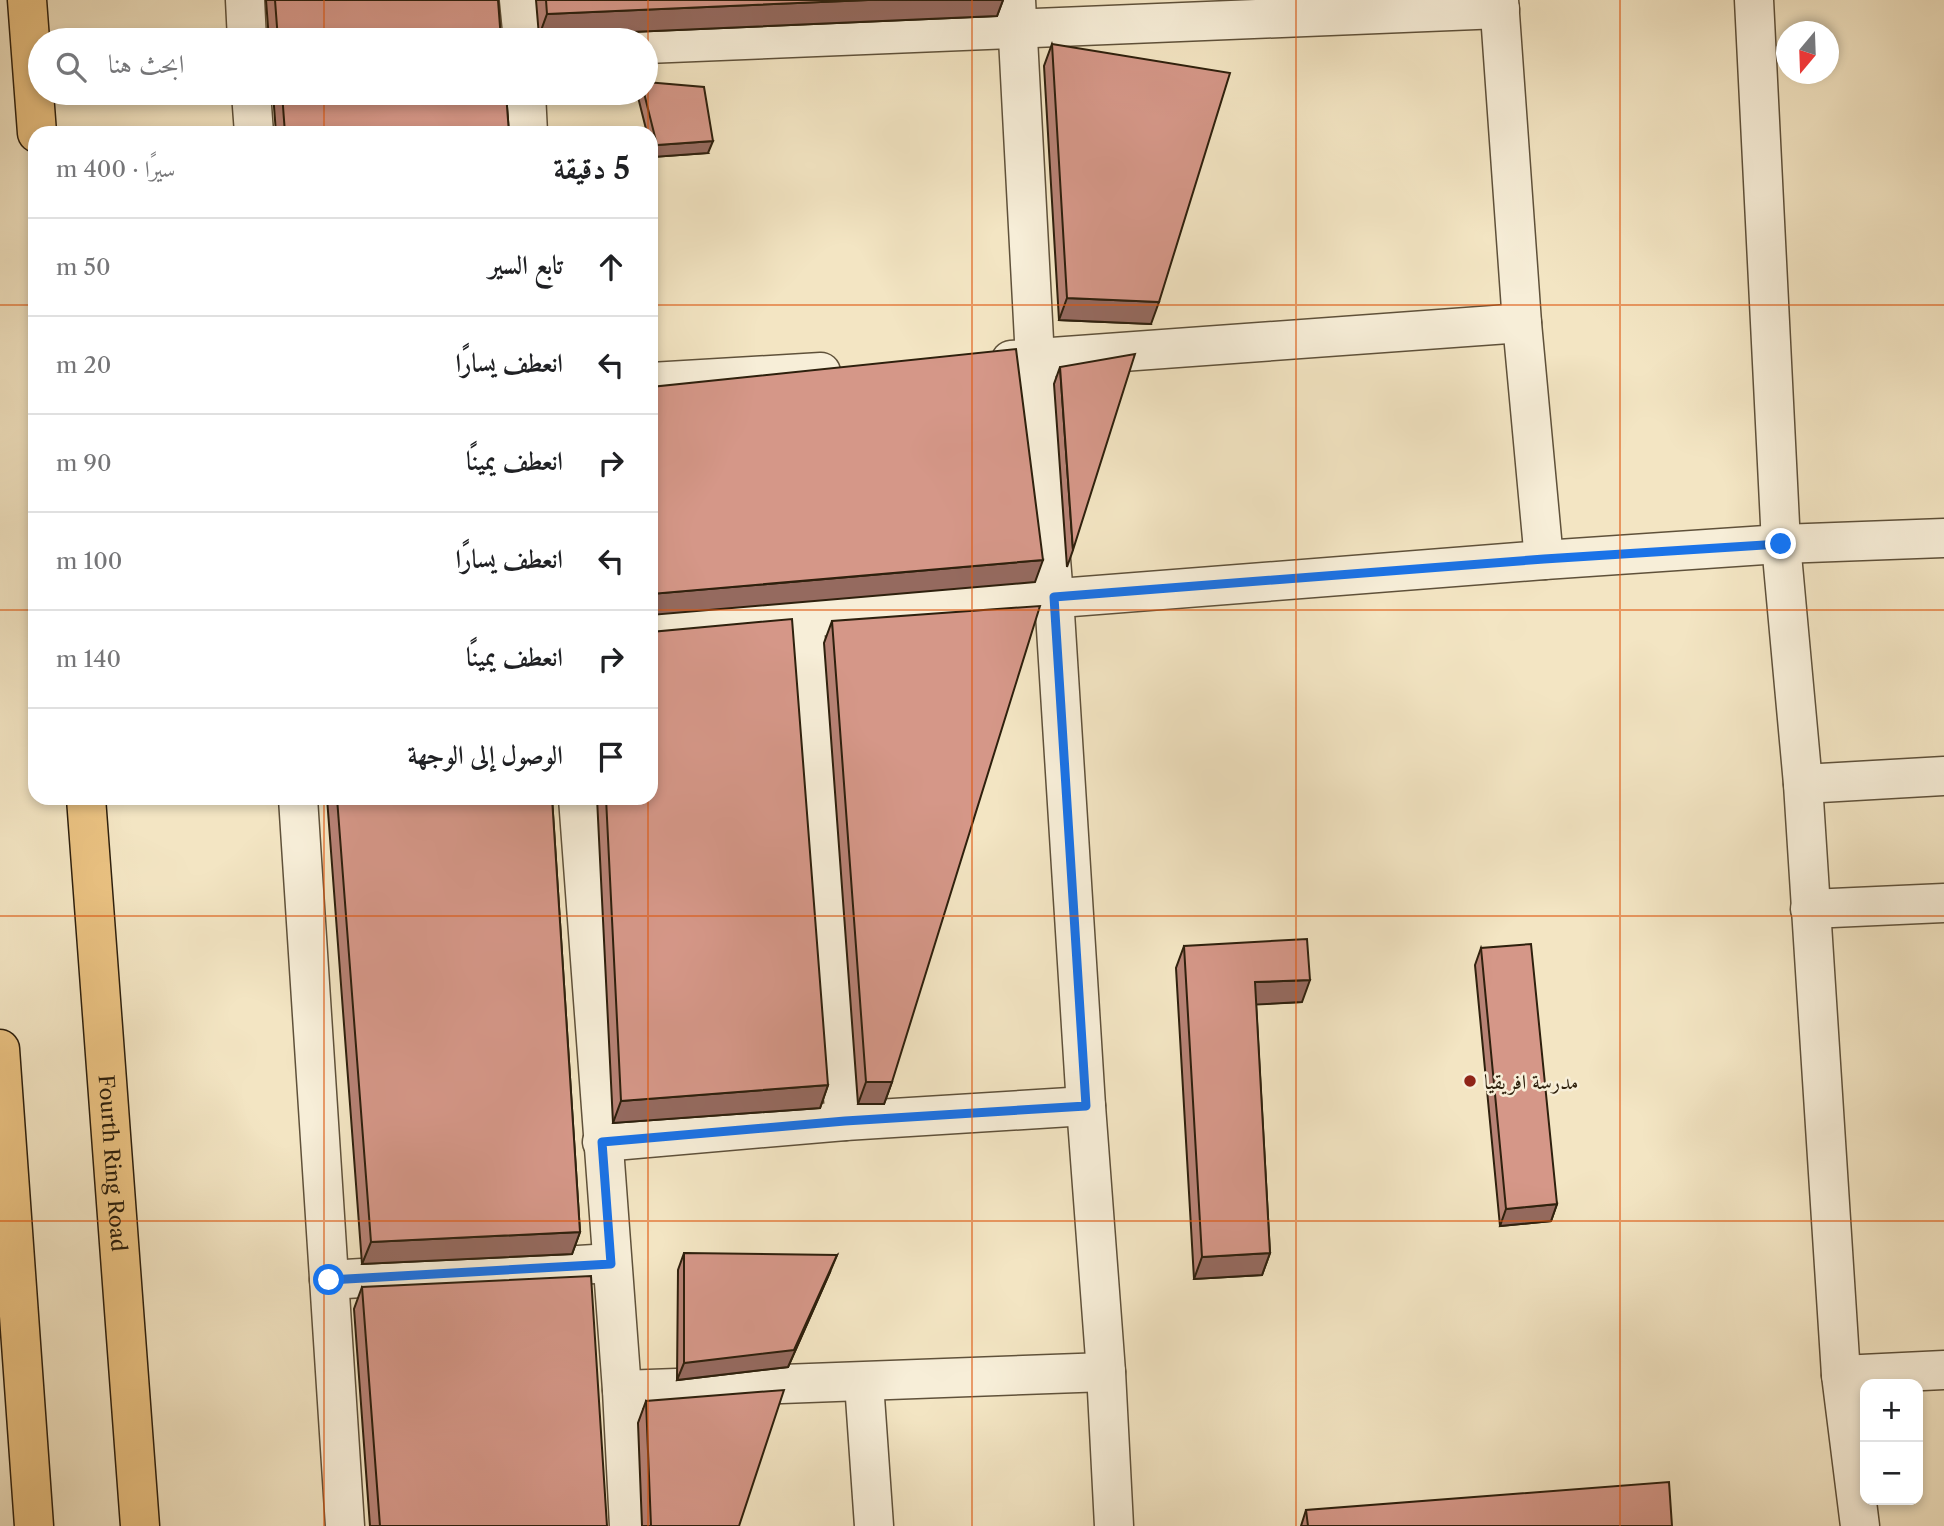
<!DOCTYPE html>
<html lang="ar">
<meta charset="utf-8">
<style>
body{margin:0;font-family:"Libre Caslon Text",Amiri,serif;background:#f6f6f6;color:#202124;direction:rtl}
.controls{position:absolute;right:21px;bottom:21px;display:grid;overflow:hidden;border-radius:14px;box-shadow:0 4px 10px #0003}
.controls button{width:63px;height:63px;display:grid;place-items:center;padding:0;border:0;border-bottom:2px solid #e0e0e0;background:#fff;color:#202124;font:35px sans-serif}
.compass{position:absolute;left:1776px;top:21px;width:63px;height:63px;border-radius:50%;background:#fff;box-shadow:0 4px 10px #0003;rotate:199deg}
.stop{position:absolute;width:21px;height:21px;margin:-16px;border:5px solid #1a73e8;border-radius:50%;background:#fff}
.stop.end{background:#1a73e8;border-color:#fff;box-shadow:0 2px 7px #0008}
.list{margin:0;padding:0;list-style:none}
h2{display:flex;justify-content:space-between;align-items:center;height:91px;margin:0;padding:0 28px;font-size:30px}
h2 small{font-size:23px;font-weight:400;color:#757577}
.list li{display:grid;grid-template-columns:46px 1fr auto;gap:21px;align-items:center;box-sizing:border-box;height:98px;padding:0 28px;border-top:2px solid #e0e0e0}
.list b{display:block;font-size:26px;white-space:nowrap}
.list em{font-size:23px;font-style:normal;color:#757577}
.icon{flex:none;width:38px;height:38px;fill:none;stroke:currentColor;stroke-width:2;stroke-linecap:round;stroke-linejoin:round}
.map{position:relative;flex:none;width:1944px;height:1526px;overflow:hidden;direction:ltr}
.search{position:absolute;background:#fff;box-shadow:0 4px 10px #0003;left:28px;top:28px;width:630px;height:77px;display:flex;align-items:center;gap:18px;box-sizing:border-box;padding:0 24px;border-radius:38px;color:#757577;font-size:26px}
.panel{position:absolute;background:#fff;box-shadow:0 4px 10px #0003;left:28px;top:126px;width:630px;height:679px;border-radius:21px;direction:rtl}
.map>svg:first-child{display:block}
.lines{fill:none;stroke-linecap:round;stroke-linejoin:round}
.street-casing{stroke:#5f513a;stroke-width:41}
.primary-casing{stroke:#2e200d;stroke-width:41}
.street{stroke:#f7eed8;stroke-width:38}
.primary{stroke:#eac282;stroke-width:38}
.wall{fill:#b78275;stroke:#2e200d;stroke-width:2}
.shaded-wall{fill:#956a5f;stroke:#2e200d;stroke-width:2}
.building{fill:#d59788;stroke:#2e200d;stroke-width:2}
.route{stroke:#1a73e8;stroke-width:9}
.grid{fill:none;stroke:#df560c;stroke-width:2;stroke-opacity:0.55}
.poi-dot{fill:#8f2418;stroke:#f7eed8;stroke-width:2.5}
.labels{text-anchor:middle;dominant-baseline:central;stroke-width:5;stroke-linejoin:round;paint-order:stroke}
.poi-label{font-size:21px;fill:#2e200d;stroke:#f7eed8;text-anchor:start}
.street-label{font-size:21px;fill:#2e200d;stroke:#f7eed8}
</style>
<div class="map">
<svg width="1944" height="1526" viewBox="0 0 1944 1526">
<rect width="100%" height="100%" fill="#f3e5c3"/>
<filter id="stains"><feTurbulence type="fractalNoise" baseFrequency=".00286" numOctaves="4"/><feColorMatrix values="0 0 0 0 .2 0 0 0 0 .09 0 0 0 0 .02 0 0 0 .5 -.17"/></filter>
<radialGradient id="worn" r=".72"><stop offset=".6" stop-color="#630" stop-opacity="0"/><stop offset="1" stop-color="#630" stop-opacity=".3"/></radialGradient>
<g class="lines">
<g class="street-casing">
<g id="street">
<path d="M245,0l2,40"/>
<path d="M519,0l4,40"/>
<path d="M1016,0l19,359 19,238 32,509 20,266 8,154"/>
<path d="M1499,0l23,323 22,237"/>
<path d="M1754,0l27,544 22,240 38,591 19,151"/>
<path d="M646,44l854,-35"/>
<path d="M251,93l3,40"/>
<path d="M526,93l2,40"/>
<path d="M1011,360l511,-37"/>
<path d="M651,382l170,-10"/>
<path d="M804,617l41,504"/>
<path d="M651,630l893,-70 237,-16 163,-6"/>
<path d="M1803,784l141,-8"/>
<path d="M298,798l47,728"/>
<path d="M578,798l44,592 7,136"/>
<path d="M1810,909l134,-6"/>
<path d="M602,1142l243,-21 241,-15"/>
<path d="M329,1280l282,-17"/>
<path d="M1841,1375l103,-5"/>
<path d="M864,1383l10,143"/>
<path d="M622,1390l484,-18"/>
</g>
</g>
<g class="primary-casing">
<g id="primary">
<path d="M27,0l10,133"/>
<path id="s1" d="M86,798l54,728"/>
<path d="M0,1049l34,477"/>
</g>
</g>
<use href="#street" class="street"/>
<use href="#primary" class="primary"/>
</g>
<g class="wall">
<path d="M266,0h232l3,40h-232z"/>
<path d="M536,0h467l-6,16 -458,20z"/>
<path d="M1052,44l99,280 -92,-4 -15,-254z"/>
<path d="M273,93h233l3,40h-233z"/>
<path d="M637,93h9l62,60 -55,4 -2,-8v-16h-4z"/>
<path d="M1060,367l13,183 -6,17 -13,-183z"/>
<path d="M832,621l60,461 -8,22h-26l-34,-461z"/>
<path d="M327,798h225l28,434 -8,22 -210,10z"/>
<path d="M597,798h54l177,287 -8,23 -207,15z"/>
<path d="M1184,946l118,56 -46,2 14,249 -8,22 -68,4 -18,-311z"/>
<path d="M1481,948l76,256 -6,17 -51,5 -25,-261z"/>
<path d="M684,1253l146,19 -42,95 -111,13 1,-110z"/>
<path d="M362,1287l245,239h-237l-16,-217z"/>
<path d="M646,1401l93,125h-97l-4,-103z"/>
<path d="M1306,1510l366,16h-371z"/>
</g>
<g class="shaded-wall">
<path d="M868,0h135l-6,16 -458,20 8,-22z"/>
<path d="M713,141l-5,12 -55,4 4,-12z"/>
<path d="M1067,298l92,4 -8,22 -92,-4z"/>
<path d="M1043,560l-8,22 -384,33v-21z"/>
<path d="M1310,980l-8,22 -55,3 8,-23z"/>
<path d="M866,1082h26l-8,22h-26z"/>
<path d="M828,1085l-8,23 -207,15 8,-22z"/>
<path d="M1557,1204l-6,17 -51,5 6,-17z"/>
<path d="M580,1232l-8,22 -210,10 9,-22z"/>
<path d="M1270,1253l-8,22 -68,4 8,-22z"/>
<path d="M837,1255l-7,17 -42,95 -111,13 7,-17z"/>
</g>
<g class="building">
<path d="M275,0h223l3,40h-223z"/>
<path d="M546,0h322l-321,14z"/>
<path d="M1052,44l178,29 -71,229 -92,-4z"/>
<path d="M646,82l58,5 9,54 -56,4 -13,-52h2z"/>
<path d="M282,93h224l3,40h-224z"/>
<path d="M1016,349l27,211 -392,34v-207z"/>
<path d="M1135,354l-62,196 -13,-183z"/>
<path d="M1040,606l-148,476h-26l-34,-461z"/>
<path d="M792,619l36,466 -207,16 -15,-303h45v-166z"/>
<path d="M337,798h215l28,434 -209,10z"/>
<path d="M1307,939l3,41 -55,2 15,271 -68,4 -18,-311z"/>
<path d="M1531,944l26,260 -51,5 -25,-261z"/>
<path d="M684,1253l153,2 -43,95 -110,13z"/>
<path d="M591,1276l16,250h-227l-18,-239z"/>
<path d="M784,1390l-45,136h-88l-5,-125z"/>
<path d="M1669,1482l3,44h-364l-2,-16z"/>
</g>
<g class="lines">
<path class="route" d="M329,1280l282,-16 -9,-122 243,-21 241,-15 -32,-509 490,-38 237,-15"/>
</g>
<path class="grid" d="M324,0v40M648,0v133M972,0v1526M1296,0v1526M1620,0v1526M324,93v40M0,305h35M651,305h1293M0,610h35M651,610h1293M324,798v728M648,798v728M0,916h1944M0,1221h1944"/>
<circle class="poi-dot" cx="1470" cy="1081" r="7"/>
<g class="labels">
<g class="poi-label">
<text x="1484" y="1081">مدرسة افريقيا</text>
</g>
<g class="street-label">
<text stroke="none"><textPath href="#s1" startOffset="366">Fourth Ring Road</textPath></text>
</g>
</g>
<rect width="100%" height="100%" filter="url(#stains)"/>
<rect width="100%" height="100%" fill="url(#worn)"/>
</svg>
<div class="controls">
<button>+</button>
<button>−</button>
</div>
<svg class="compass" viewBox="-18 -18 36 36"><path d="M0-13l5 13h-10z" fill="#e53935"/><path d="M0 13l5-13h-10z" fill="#757577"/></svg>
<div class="stop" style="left:329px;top:1280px"></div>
<div class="stop end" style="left:1781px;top:544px"></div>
<div class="search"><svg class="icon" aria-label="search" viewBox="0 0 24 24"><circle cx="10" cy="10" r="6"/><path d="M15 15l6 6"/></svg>ابحث هنا</div>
<section class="panel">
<h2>5 دقيقة<small>سيرًا · 400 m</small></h2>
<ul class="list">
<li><svg class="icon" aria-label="ahead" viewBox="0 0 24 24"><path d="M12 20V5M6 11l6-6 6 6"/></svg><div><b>تابع السير</b></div><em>50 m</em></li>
<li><svg class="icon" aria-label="left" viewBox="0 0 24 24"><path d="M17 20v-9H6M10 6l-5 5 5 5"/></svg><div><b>انعطف يسارًا</b></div><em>20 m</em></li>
<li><svg class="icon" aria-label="right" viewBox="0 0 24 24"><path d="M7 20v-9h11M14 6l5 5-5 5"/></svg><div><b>انعطف يمينًا</b></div><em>90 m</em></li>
<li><svg class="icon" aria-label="left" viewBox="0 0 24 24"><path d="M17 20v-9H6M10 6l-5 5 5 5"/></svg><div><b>انعطف يسارًا</b></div><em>100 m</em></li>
<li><svg class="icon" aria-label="right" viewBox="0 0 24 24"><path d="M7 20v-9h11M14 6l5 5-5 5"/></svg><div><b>انعطف يمينًا</b></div><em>140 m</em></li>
<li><svg class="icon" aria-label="arrive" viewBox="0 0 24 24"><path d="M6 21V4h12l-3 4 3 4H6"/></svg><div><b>الوصول إلى الوجهة</b></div></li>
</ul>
</section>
</div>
